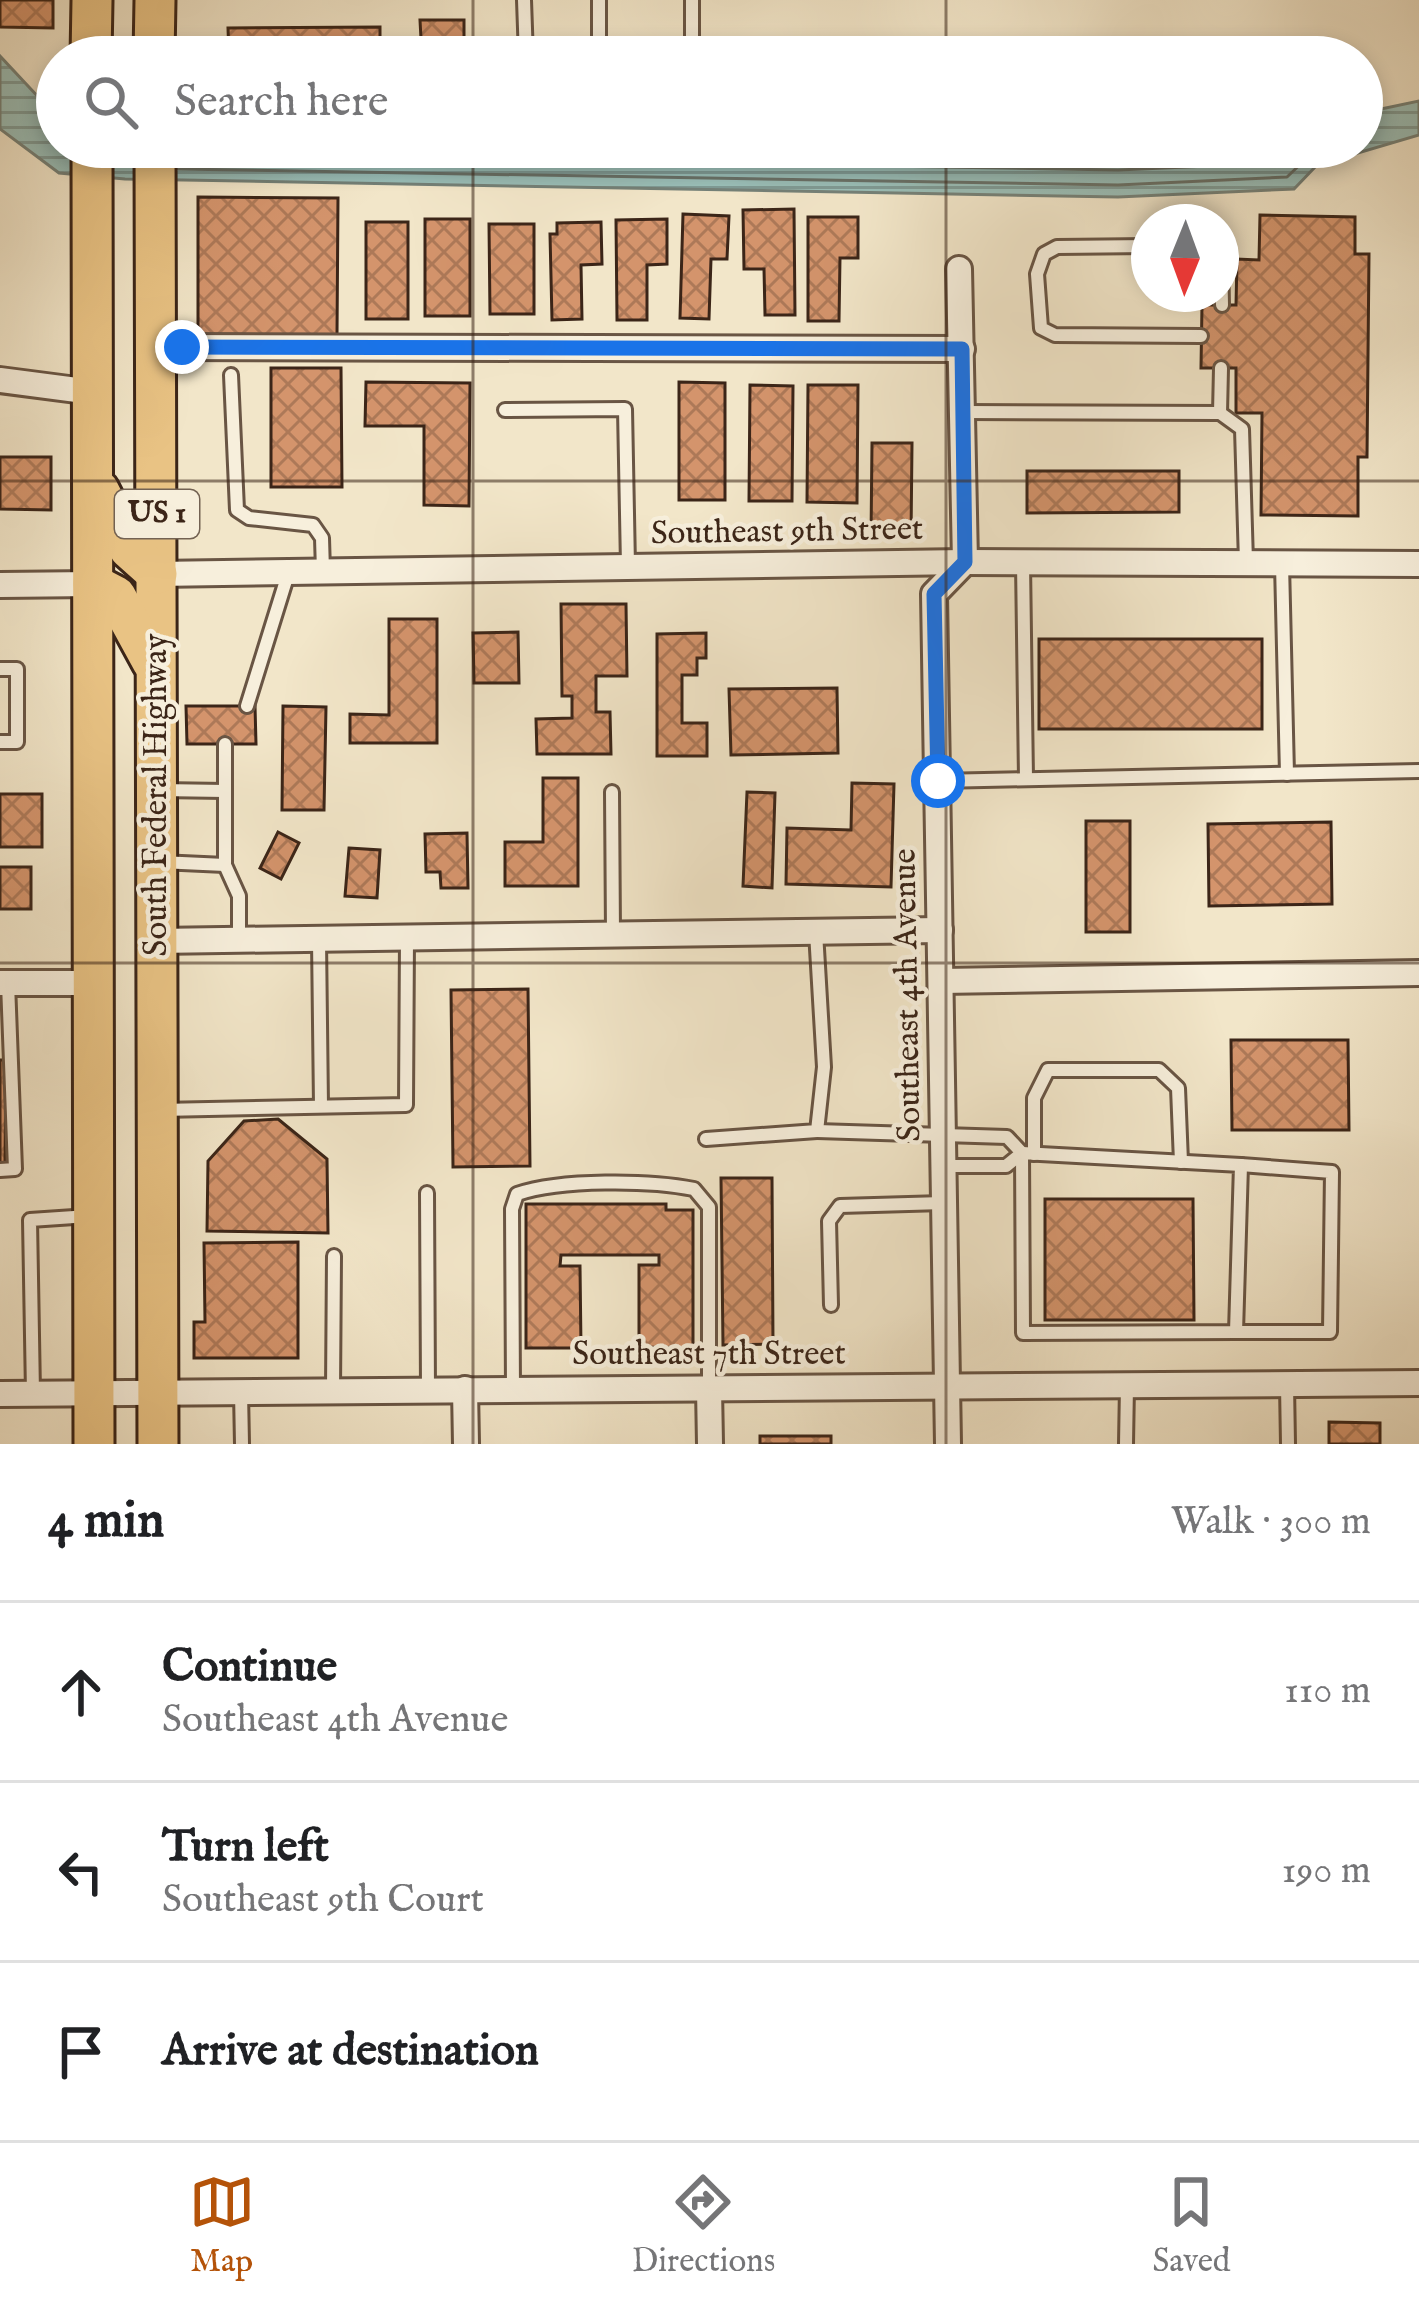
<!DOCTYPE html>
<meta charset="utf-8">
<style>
body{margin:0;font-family:"IM FELL English",serif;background:#f2f2f2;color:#202124}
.compass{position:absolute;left:1131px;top:204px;width:108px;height:108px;border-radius:50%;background:#fff;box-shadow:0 6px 18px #0003;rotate:181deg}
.stop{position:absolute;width:36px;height:36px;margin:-27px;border:9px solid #1a73e8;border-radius:50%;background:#fff}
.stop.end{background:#1a73e8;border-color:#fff;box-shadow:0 3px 12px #0008}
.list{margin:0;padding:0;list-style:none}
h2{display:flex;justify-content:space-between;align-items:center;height:156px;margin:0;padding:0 48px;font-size:51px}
h2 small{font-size:39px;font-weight:400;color:#757577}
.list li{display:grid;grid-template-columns:78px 1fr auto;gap:36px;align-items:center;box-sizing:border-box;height:180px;padding:0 48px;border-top:3px solid #e0e0e0}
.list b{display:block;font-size:45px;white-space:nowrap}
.list p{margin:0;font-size:39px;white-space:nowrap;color:#757577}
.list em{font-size:39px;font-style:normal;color:#757577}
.icon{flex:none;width:66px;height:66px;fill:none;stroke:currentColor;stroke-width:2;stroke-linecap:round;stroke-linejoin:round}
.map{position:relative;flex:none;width:1419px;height:1444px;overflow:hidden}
.search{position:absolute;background:#fff;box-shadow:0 6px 18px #0003;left:36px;right:36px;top:36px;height:132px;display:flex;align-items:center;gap:30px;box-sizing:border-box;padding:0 42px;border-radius:66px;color:#757577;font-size:45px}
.sheet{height:696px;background:#fff}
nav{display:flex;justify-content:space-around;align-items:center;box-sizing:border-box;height:168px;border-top:3px solid #e0e0e0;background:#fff;font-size:33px;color:#757577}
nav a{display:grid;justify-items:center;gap:6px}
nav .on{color:#b45309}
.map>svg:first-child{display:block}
.water{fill:url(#water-rules);stroke:#758178;stroke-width:3}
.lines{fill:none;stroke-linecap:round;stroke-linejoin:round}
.shore{stroke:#6b7268;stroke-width:3}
.building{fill:url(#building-cross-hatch);stroke:#3b2518;stroke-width:3}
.service-casing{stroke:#695544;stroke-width:18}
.minor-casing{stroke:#695544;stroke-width:30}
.primary-casing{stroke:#3b2518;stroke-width:45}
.service{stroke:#f7efdc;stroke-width:12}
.minor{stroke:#f7efdc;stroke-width:24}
.primary{stroke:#e9c384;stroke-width:39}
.route{stroke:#1a73e8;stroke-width:15}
.grid{fill:none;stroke:#3b2518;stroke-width:3;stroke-opacity:0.55}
.labels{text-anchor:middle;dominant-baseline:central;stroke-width:9;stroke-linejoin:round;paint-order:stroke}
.shield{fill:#f7efdc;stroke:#736253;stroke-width:3}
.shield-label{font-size:30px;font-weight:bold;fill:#3b2518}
.street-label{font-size:33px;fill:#3b2518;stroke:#f7efdc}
</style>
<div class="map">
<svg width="1419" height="1444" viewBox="0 0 1419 1444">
<defs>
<pattern id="water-rules" width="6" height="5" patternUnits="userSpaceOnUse" patternTransform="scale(3)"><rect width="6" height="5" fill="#9bbfb8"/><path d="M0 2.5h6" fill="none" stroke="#809b95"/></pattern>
<pattern id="building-cross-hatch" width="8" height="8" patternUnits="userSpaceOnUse" patternTransform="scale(3)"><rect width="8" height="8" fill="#d4946c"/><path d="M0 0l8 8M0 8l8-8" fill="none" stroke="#ad7958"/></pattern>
</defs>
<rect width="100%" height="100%" fill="#f2e6c9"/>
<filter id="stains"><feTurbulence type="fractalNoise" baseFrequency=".00167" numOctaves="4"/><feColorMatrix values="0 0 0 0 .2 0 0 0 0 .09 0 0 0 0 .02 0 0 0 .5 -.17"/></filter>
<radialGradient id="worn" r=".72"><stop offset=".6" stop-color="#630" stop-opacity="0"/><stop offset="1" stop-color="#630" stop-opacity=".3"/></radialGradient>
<path class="water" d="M0,56l57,61v30h1305v-34l57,-12v34l-102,30 -23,24 -176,8 -993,-18 -66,-6 -59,-44z"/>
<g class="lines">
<g class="shore">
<path d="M731,147l386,5 111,-5"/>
<path d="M178,154l940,16 162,-7 16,-16"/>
<path d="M178,169l940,16 169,-8 23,-22 21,-8"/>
</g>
</g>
<g class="building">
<path d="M0,0h53v28l-53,-1z"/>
<path d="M420,20h44v18h13v19h-68v-18h12z"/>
<path d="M380,27v30h-151l-1,-29z"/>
<path d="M198,197l140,1 -1,137 -139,-1z"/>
<path d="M794,209l1,106h-30l-1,-46h-20l-1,-59z"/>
<path d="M683,214l46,2 -2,43h-16l-2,60 -29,-1z"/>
<path d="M1260,215l95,2v37h14l-2,203h-9v59l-97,-1 1,-102h-26v-45h-35l1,-63h34l1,-46 22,1z"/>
<path d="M808,217h50v41h-18l-1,63h-31z"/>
<rect x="425" y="219" width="45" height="97"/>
<path d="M667,219v45l-20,1v55h-30l-1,-100z"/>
<rect x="366" y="222" width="42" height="97"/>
<path d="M601,222l1,42 -21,1 1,54 -30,1 -2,-86h7v-11z"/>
<path d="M489,224h45v90h-44z"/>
<path d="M271,368h70l1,119h-71z"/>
<path d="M366,382l104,1 -1,123 -45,-1v-79h-59z"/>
<path d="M679,382l46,1v117h-46z"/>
<path d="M750,385l43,1 -1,115h-43z"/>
<path d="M808,385h50l-1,118 -50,-1z"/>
<path d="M872,443h40l-1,95h-40z"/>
<path d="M0,457h51v53l-51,-1z"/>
<path d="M1027,471h152v41l-152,1z"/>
<path d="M561,604h65l1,72h-31v36h14l1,42h-74l-1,-35 36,-1v-22h-10z"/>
<path d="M389,619h48v124h-87v-29l39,1z"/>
<path d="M518,632l1,51h-45l-1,-50z"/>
<path d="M706,633v25h-9v17h-15v48h25v33h-50v-122z"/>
<rect x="1039" y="639" width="223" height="90"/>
<path d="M837,688l1,65 -107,2 -2,-66z"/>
<path d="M186,706h69l1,38h-69z"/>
<path d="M283,706l43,1 -2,103h-42z"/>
<path d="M543,778h35v108h-73v-44h38z"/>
<path d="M852,783l42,1 -3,103 -105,-3 1,-56 64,2z"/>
<path d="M747,792l28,1 -3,95 -29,-2z"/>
<rect x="0" y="794" width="42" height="53"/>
<rect x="1086" y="821" width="44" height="111"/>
<path d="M1331,822l1,82 -123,2 -1,-82z"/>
<path d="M278,832l21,11 -18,36 -21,-11z"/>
<path d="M467,833l1,55h-27l-1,-16h-14l-1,-38z"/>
<path d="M349,848l31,2 -3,48 -32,-2z"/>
<rect x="0" y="867" width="31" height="42"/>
<path d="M528,989l2,177 -77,1 -2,-177z"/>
<path d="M1231,1040h117l1,90h-117z"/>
<path d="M0,1060h6l-1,104h-5z"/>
<path d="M278,1119l49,40 1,74 -121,-2 1,-70 36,-40z"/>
<path d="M721,1178h51l1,166 -50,1z"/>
<path d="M1045,1199h148l1,121h-149z"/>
<path d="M526,1204h140v6h27v138l-54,-1v-82h20v-10h-98l-1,11h20l1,82h-55z"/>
<path d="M298,1242v116h-104v-36h11l-1,-79z"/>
<path d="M1329,1422l51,1v21h-51z"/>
<rect x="760" y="1436" width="71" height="8"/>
</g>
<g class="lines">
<g class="service-casing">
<g id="service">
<path d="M524,0l2,57"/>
<path d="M599,57v-57"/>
<path d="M692,57v-57"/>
<path d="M1149,246l-92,1 -13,7 -7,20 4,54 14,7 146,1"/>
<path d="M1221,254l1,51"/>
<path d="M231,375l6,135 12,8 64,7 9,13 1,33"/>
<path d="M505,410l120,-1 3,157"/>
<path d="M964,412l256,1 22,16 4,133"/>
<path d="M1220,413l1,-45"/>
<path d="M1023,563l3,216"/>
<path d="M1282,564l5,210"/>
<path d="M0,669h17v73h-17"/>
<path d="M247,706l41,-132"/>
<path d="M225,744v121l14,31v45"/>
<path d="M938,781l481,-10"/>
<path d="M160,790l65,1"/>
<path d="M612,792l1,142"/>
<path d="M160,862l65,3"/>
<path d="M319,940l2,166"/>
<path d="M161,1110l245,-5 1,-167"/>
<path d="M817,1131l190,6 15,16 -16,13h-62"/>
<path d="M706,1139l111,-8 7,-64 -8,-135"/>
<path d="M1022,1153l219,12 -5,167 -213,1z"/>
<path d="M1034,1154v-56l14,-28h111l19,18 3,74"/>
<path d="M0,1170l15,-1 -7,-186"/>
<path d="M427,1193l1,197"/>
<path d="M831,1305l-2,-84 11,-15 103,-3"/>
<path d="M1236,1332h94l2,-160 -91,-7"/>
<path d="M1287,1385l1,59"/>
<path d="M513,1389l-1,-180 5,-15c44,-15 132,-14 177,-5l15,18v181"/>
<path d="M333,1391l1,-135"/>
<path d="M241,1392l1,52"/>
<path d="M33,1393l-3,-173 59,-4"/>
<path d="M1126,1444l1,-58"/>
</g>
</g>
<g class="minor-casing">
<g id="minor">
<path d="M156,347l806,2"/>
<path d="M0,380l92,12"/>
<path d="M157,574l808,-12 454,2"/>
<path d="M0,585l93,-1"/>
<path d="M157,941l783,-11"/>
<path d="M941,981l478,-8"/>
<path d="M0,983h92"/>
<path d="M709,1388l1,56"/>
<path d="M465,1389l1,55"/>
<path d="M0,1394l1419,-11"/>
<path d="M948,1444l-14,-850 31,-32 -6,-293"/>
</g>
</g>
<g class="primary-casing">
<g id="primary">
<path d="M91,57l1,-57"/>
<path d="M154,57l1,-57"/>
<path d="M92,147l2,1297"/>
<path d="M155,147l3,1297"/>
<path d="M99,490l30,59 28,25"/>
<path d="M93,584l23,12 36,66"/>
</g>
</g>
<use href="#service" class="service"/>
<use href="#minor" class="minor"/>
<use href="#primary" class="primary"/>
</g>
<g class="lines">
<path class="route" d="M182,347l780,2 3,213 -31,32 4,187"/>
</g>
<path class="grid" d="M473,0v57M946,0v57M473,147v1297M946,147v1297M0,481h1419M0,963h1419"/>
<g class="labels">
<rect class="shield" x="115" y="490" width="84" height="48" rx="9"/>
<g class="shield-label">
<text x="157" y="514">US 1</text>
</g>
<g class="street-label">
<text transform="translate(787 532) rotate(-1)">Southeast 9th Street</text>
<text transform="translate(157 795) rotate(-90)">South Federal Highway</text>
<text transform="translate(908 995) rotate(-91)">Southeast 4th Avenue</text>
<text x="709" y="1355">Southeast 7th Street</text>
</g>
</g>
<rect width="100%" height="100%" filter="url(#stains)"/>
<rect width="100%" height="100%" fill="url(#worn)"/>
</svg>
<svg class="compass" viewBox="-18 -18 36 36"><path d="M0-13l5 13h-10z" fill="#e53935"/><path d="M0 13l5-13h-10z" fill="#757577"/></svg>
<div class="stop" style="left:938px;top:781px"></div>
<div class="stop end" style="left:182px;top:347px"></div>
<div class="search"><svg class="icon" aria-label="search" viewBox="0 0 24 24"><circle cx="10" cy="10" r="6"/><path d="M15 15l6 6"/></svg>Search here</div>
</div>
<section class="sheet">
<h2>4 min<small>Walk · 300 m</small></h2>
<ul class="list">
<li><svg class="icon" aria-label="ahead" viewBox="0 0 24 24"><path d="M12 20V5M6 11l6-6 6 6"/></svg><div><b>Continue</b><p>Southeast 4th Avenue</p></div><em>110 m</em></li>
<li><svg class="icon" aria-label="left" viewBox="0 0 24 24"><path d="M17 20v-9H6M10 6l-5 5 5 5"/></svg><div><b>Turn left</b><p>Southeast 9th Court</p></div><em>190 m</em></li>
<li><svg class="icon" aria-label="arrive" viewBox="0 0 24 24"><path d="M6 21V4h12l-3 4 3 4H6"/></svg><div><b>Arrive at destination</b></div></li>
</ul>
</section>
<nav>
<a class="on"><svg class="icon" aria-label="map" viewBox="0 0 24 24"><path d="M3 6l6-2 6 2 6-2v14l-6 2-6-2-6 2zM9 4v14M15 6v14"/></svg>Map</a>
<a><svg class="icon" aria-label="directions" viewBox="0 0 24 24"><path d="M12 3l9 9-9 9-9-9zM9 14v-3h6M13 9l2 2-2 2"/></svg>Directions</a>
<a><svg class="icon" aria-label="saved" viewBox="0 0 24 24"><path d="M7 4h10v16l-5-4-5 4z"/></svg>Saved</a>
</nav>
